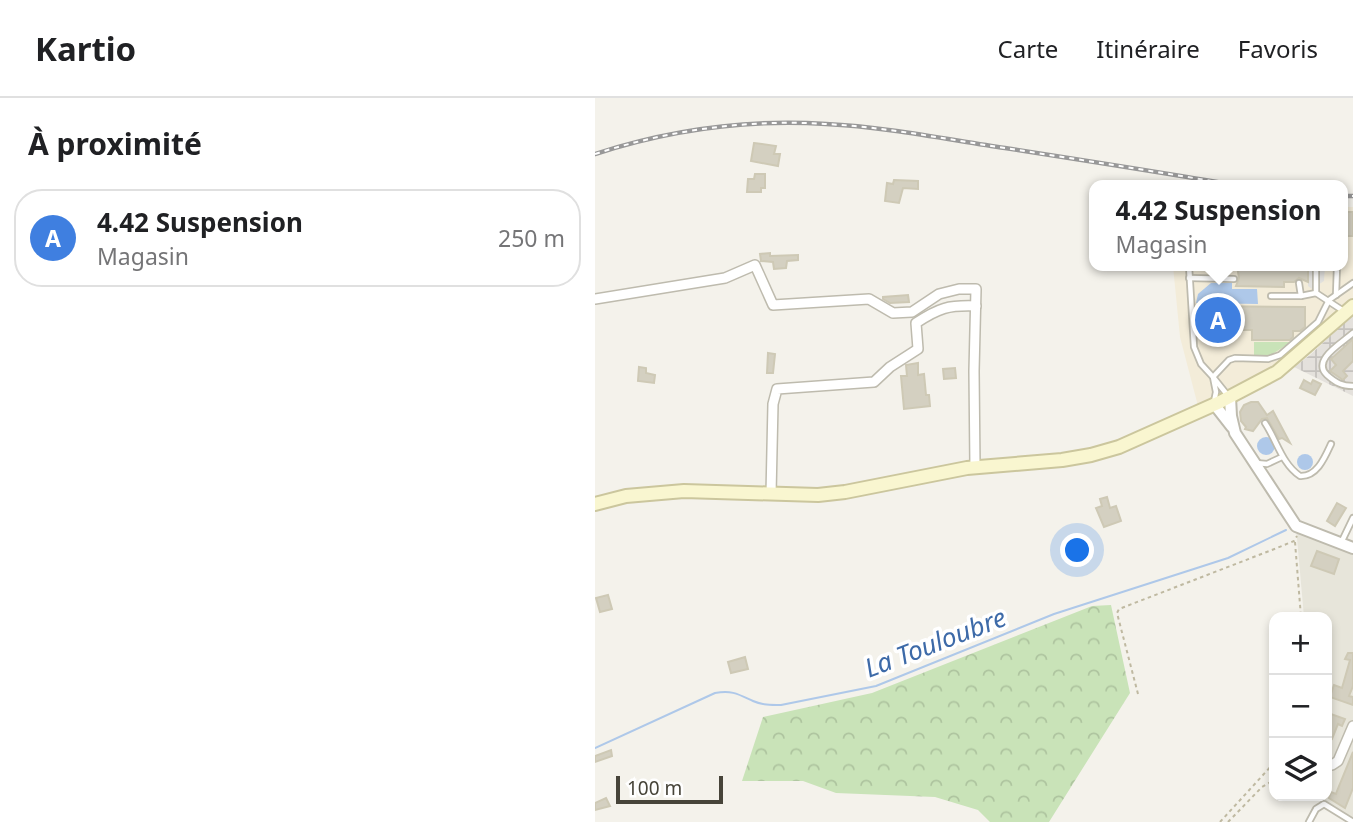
<!DOCTYPE html>
<html lang="fr">
<meta charset="utf-8">
<style>
body{margin:0;font-family:"Noto Sans",sans-serif;background:#f6f6f6;color:#202124}
.controls{position:absolute;right:21px;bottom:21px;display:grid;overflow:hidden;border-radius:14px;box-shadow:0 4px 10px #0003}
.controls button{width:63px;height:63px;display:grid;place-items:center;padding:0;border:0;border-bottom:2px solid #e0e0e0;background:#fff;color:#202124;font:35px sans-serif}
.scale{position:absolute;left:21px;bottom:18px;width:107px;box-sizing:border-box;padding-left:7px;border:4px solid #474439;border-top:0;font-size:19px;line-height:24px;white-space:nowrap;color:#474439;-webkit-text-stroke:5px #fff;paint-order:stroke}
.you{position:absolute;left:483px;top:453px;width:24px;height:24px;margin:-18px;border:5px solid #fff;border-radius:50%;background:#1a73e8;box-shadow:0 0 0 10px #1a73e833}
.badge{display:grid;place-items:center;width:46px;height:46px;border-radius:50%;background:#db2777;color:#fff;font-size:23px;font-weight:700}
.pin{position:absolute;translate:-50% -50%;border:4px solid #fff;box-shadow:0 2px 7px #0006}
.popup{position:absolute;left:494px;top:82px;width:259px;height:91px;box-sizing:border-box;display:grid;place-content:center;border-radius:14px;background:#fff;filter:drop-shadow(0 2px 5px #0005);font-size:23px;white-space:nowrap;color:#757577}
.popup b{font-size:26px;color:#202124}
.popup::after{content:'';position:absolute;left:50%;top:100%;margin-left:-14px;border:14px solid transparent;border-top-color:#fff}
.list{margin:0;padding:0;list-style:none}
h2{display:flex;justify-content:space-between;align-items:center;height:91px;margin:0;padding:0 28px;font-size:30px}
h2 small{font-size:23px;font-weight:400;color:#757577}
.list li{display:grid;grid-template-columns:46px 1fr auto;gap:21px;align-items:center;box-sizing:border-box;height:98px;margin:0 14px 14px;padding:0 14px;border:2px solid #e0e0e0;border-radius:28px}
.list b{display:block;font-size:26px;white-space:nowrap}
.list p{margin:0;font-size:23px;white-space:nowrap;color:#757577}
.list em{font-size:23px;font-style:normal;color:#757577}
.icon{flex:none;width:38px;height:38px;fill:none;stroke:currentColor;stroke-width:2;stroke-linecap:round;stroke-linejoin:round}
.map{position:relative;flex:none;width:758px;height:724px;overflow:hidden}
header{display:flex;align-items:center;gap:42px;box-sizing:border-box;height:98px;padding:0 35px;background:#fff;border-bottom:2px solid #e0e0e0}
header strong{font-size:33px}
nav{display:flex;gap:38px;margin-inline-start:auto;font-size:24px}
main{display:flex}
aside{flex:1;background:#fff}
.map>svg:first-child{display:block}
.residential{fill:#e7e5da}
.commercial{fill:#f3ecd9}
.industrial{fill:url(#industrial-grid)}
.grass{fill:#c9e3b8}
.forest{fill:url(#forest-crowns)}
.parking{fill:#e3e2df}
.water{fill:#aec8e9}
.lines{fill:none;stroke-linecap:round;stroke-linejoin:round}
.stream{stroke:#aec8e9;stroke-width:2}
.building{fill:#d4d0c1;stroke:#cec9b5;stroke-width:2}
.service-casing{stroke:#bebbae;stroke-width:8}
.minor-casing{stroke:#bebbae;stroke-width:12}
.tertiary-casing{stroke:#bebbae;stroke-width:14}
.secondary-casing{stroke:#cbc69d;stroke-width:16}
.path{stroke:#bfb9a1;stroke-width:2;stroke-dasharray:3.5 3.5;stroke-linecap:butt}
.service{stroke:#fff;stroke-width:4.5}
.minor{stroke:#fff;stroke-width:9}
.tertiary{stroke:#fff;stroke-width:10}
.secondary{stroke:#f9f6d0;stroke-width:12}
.rail-casing{stroke:#989898;stroke-width:4.5}
.rail{stroke:#fff;stroke-width:2;stroke-dasharray:5;stroke-linecap:butt}
.labels{text-anchor:middle;dominant-baseline:central;stroke-width:7;stroke-linejoin:round;paint-order:stroke}
.water-label{font-size:26px;font-style:italic;fill:#3d6aa8;stroke:#fff}
</style>
<header>
<strong>Kartio</strong>
<nav><a>Carte</a><a>Itinéraire</a><a>Favoris</a></nav>
</header>
<main>
<aside>
<h2>À proximité<small></small></h2>
<ul class="list">
<li><span class="badge" style="background:#3f7fe0">A</span><div><b>4.42 Suspension</b><p>Magasin</p></div><em>250 m</em></li>
</ul>
</aside>
<div class="map">
<svg width="758" height="724" viewBox="0 0 758 724">
<defs>
<pattern id="industrial-grid" width="8" height="8" patternUnits="userSpaceOnUse" patternTransform="scale(1.75)"><rect width="8" height="8" fill="#e4e1dc"/><path d="M0 4h8M4 0v8" fill="none" stroke="#c5c2be"/></pattern>
<pattern id="forest-crowns" width="20" height="18" patternUnits="userSpaceOnUse" patternTransform="scale(1.75)"><rect width="20" height="18" fill="#c9e3b8"/><path d="M2 6a3 3 0 1 1 6 0M12 15a3 3 0 1 1 6 0" fill="none" stroke="#aec49f"/></pattern>
</defs>
<rect width="100%" height="100%" fill="#f4f2eb"/>
<path class="residential" d="M701,429l57,23v272l-42,-26h16v-179h-23z"/>
<path class="commercial" d="M747,109h11v91l-69,62 -54,33 -32,13 -18,-69 -7,-71h169z"/>
<path class="industrial" d="M758,217v81l-59,-29 16,-12z"/>
<path class="grass" d="M659,244h37l-20,13 -17,1z"/>
<path class="forest" d="M516,507l19,88 -81,129h-59l-12,-12 -43,-13 -99,-4 -33,-12h-61l21,-64 109,-24 220,-87z"/>
<path class="parking" d="M713,168h17l-1,15 -12,8 -4,-3z"/>
<g class="water">
<path d="M616,185h21v6h25l1,15 -62,-1 2,-9z"/>
<circle cx="671" cy="348" r="9"/>
<circle cx="710" cy="364" r="8"/>
</g>
<g class="lines">
<path class="stream" d="M0,650l120,-55c17,-3 23,1 38,8 9,4 18,4 28,4l95,-19 178,-72 174,-56 58,-28"/>
</g>
<g class="building">
<path d="M159,45l22,3 -2,8h6l-2,12 -27,-5z"/>
<path d="M160,76h10v14h-4v4h-14l1,-13h6z"/>
<path d="M299,82l24,1v8l-15,-1 -4,15 -14,-2 2,-18 6,1z"/>
<rect x="747" y="114" width="11" height="24"/>
<path d="M175,155v3l28,-1v5l-11,1 -1,7 -12,1 -1,-7 -12,-1 -1,-7z"/>
<path d="M642,168h71v16l-9,-4 -5,4h-10v5l-48,-1 3,-8z"/>
<path d="M313,197l1,7 -19,1 -7,-4v-2z"/>
<path d="M611,208l99,1v20l-5,4h-7v6l-3,3h-38v-10h-46z"/>
<path d="M758,241v22l-10,10 4,5 -4,4 -13,-9 6,-6 -5,-6z"/>
<path d="M173,255l7,1 -2,19h-6z"/>
<path d="M323,265v12l6,-1 2,21h3l1,11 -26,3 -3,-33h6l-1,-11z"/>
<path d="M44,269l7,1v5l9,2 -1,8 -16,-2z"/>
<path d="M360,270l1,10 -12,1 -1,-10z"/>
<path d="M709,282l7,4 2,-4 8,4 -6,11 -15,-7z"/>
<path d="M656,304h7l9,13 6,-4 17,32 -8,-5 -3,1 -12,-21 -5,1 -9,12 -8,-2 1,-2 -5,-6 -1,-9 4,-7z"/>
<path d="M512,399l3,11 6,-2 5,15 -17,6 -8,-19 6,-2 -2,-7z"/>
<path d="M742,405l9,5 -11,18 -8,-5z"/>
<path d="M722,453l22,8 -5,15 -23,-8z"/>
<path d="M13,497l4,14 -12,3 -4,-14z"/>
<path d="M753,555h5v33l-4,10 4,1v8l-23,-8 4,-12 8,3 8,-28 -5,-1z"/>
<path d="M150,559l3,12 -17,4 -3,-11z"/>
<path d="M733,615l17,6 -3,7 -4,-2 -6,15 -5,-2z"/>
<path d="M16,652l1,6 -17,6v-6z"/>
<path d="M758,654v36l-8,20 -16,-10 2,-6 5,2 1,-3z"/>
<path d="M11,700l4,8 -15,4v-7z"/>
</g>
<g class="lines">
<g class="service-casing">
<g id="service">
<path d="M594,168l5,81 7,17 12,13 16,-17 6,-2 33,1 12,-4 38,-33 11,-22 24,-17"/>
<path d="M721,168v27l29,19"/>
<path d="M594,180l45,1"/>
<path d="M704,185l2,13 15,-3"/>
<path d="M741,197l1,-29"/>
<path d="M676,198h30"/>
<path d="M758,235c-11,10 -42,27 -26,42 9,8 15,11 26,11"/>
<path d="M619,304l2,-10 -3,-15 16,20"/>
<path d="M670,325c12,18 17,41 35,53 17,1 25,-19 31,-32"/>
<path d="M661,365l11,1 15,-7"/>
<path d="M746,445l12,-25"/>
<path d="M714,724l7,-13 8,-5 29,18"/>
</g>
</g>
<g class="minor-casing">
<g id="minor">
<path d="M0,201l130,-21 30,-13 18,40 96,-6 24,14 19,-1 27,-18 20,-5h17l-2,82 1,96"/>
<path d="M176,396l2,-90 4,-15 97,-7 16,-15 28,-18 -2,-26c23,-15 32,-18 60,-17"/>
<path d="M737,667l6,-4 15,-35"/>
</g>
</g>
<g class="tertiary-casing">
<g id="tertiary">
<path d="M635,299l1,19 4,17 61,93 57,22"/>
<path d="M619,306l18,23"/>
</g>
</g>
<g class="secondary-casing">
<path id="secondary" d="M0,406l31,-8 58,-5 134,4 27,-3 122,-24 95,-8 29,-5 28,-8 101,-45 57,-30 76,-66"/>
</g>
<g class="path">
<path d="M700,444l6,75"/>
<path d="M543,596l-21,-81 2,-4 158,-61 17,-7 3,-5"/>
<path d="M715,698l7,4"/>
<path d="M625,724l54,-59"/>
<path d="M633,724l34,-35 12,-7"/>
</g>
<use href="#service" class="service"/>
<use href="#minor" class="minor"/>
<use href="#tertiary" class="tertiary"/>
<use href="#secondary" class="secondary"/>
<g class="rail-casing">
<g id="rail">
<path d="M0,56c74,-24 153,-35 231,-30 60,3 119,15 179,24 77,12 154,24 230,37"/>
<path d="M747,98h11"/>
</g>
</g>
<use href="#rail" class="rail"/>
</g>
<g class="labels">
<g class="water-label">
<text transform="translate(340 544) rotate(-21)">La Touloubre</text>
</g>
</g>
</svg>
<div class="controls">
<button>+</button>
<button>−</button>
<button><svg class="icon" aria-label="layers" viewBox="0 0 24 24"><path d="M12 4l9 5-9 5-9-5zM3 14l9 5 9-5"/></svg></button>
</div>
<div class="scale">100 m</div>
<div class="you"></div>
<div class="pin badge" style="left:623px;top:222px;background:#3f7fe0">A</div>
<div class="popup"><b>4.42 Suspension</b>Magasin</div>
</div>
</main>
